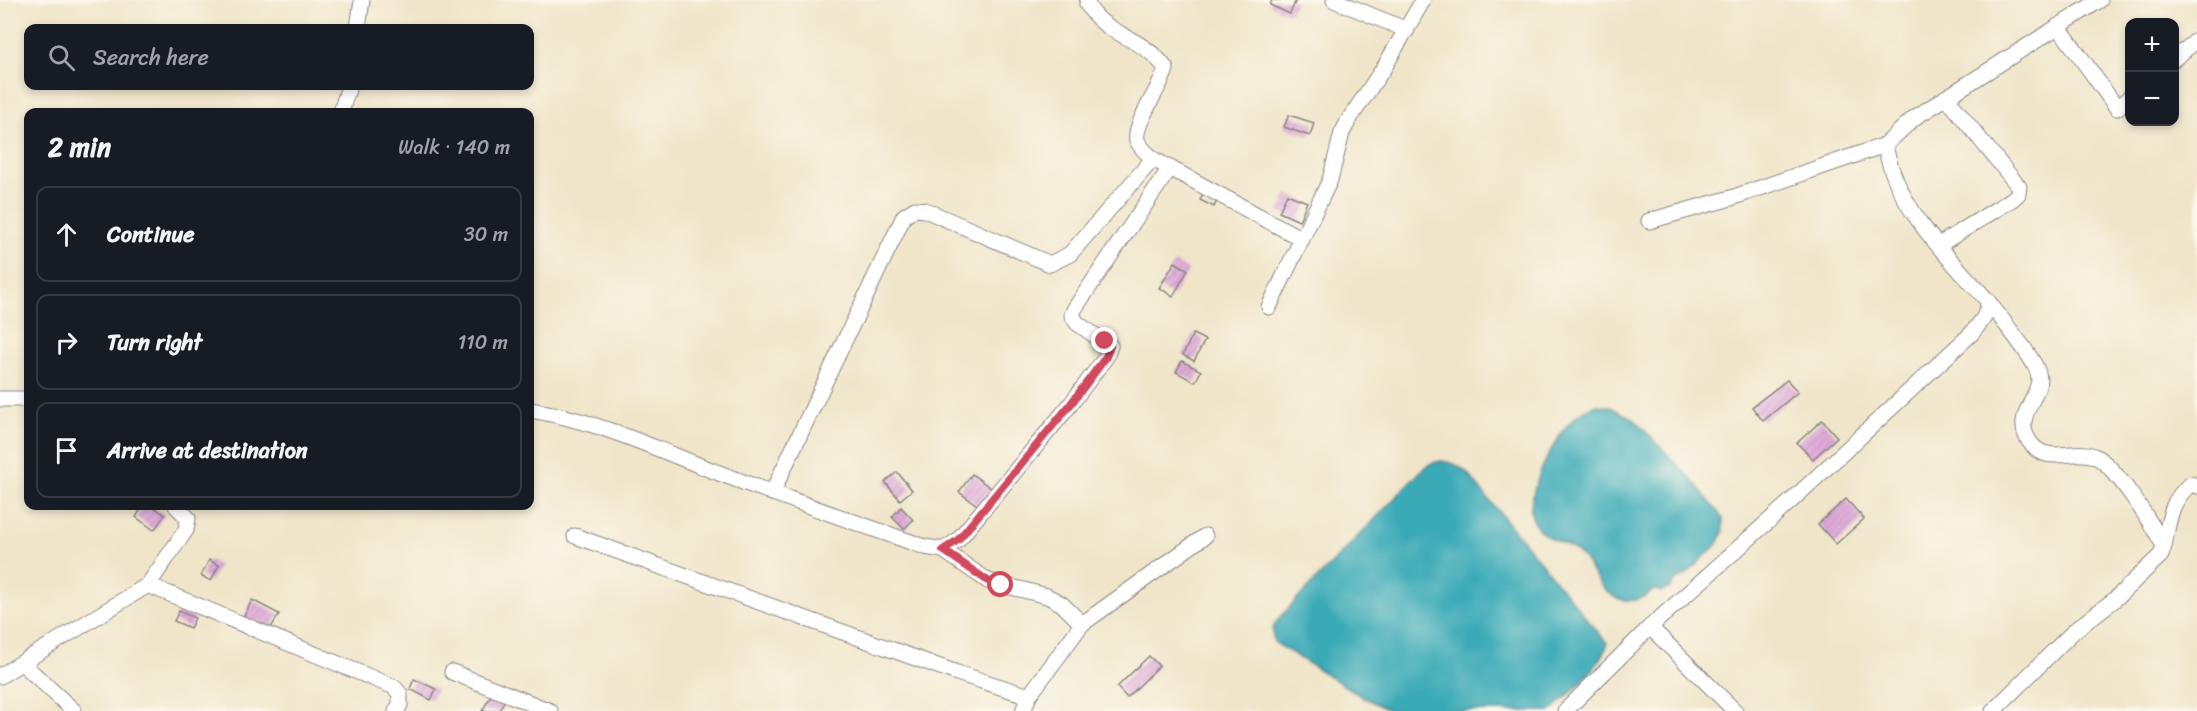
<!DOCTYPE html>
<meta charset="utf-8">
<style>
body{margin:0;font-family:Sriracha,sans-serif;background:#242831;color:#f1f3f6}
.controls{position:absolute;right:18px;top:18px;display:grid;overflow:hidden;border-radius:12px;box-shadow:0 3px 9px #0003}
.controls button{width:54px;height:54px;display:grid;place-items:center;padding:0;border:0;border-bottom:2px solid #363941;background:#171b24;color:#f1f3f6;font:30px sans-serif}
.stop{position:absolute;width:18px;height:18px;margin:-14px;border:4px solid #d1495b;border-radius:50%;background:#fff}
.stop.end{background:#d1495b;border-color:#fff;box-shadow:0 2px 6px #0008}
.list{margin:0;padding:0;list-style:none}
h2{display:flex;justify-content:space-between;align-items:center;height:78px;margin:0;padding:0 24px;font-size:26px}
h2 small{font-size:20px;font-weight:400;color:#9ea1a6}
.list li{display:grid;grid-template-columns:39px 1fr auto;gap:18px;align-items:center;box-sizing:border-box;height:96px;margin:0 12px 12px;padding:0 12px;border:2px solid #363941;border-radius:12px}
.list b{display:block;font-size:22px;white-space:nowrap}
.list em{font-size:20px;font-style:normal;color:#9ea1a6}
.icon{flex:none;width:33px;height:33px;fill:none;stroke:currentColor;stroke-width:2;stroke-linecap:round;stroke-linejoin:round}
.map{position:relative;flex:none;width:2197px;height:711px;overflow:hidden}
.search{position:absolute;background:#171b24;box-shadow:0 3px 9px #0003;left:24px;top:24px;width:510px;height:66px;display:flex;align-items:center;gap:15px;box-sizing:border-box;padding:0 21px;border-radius:12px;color:#9ea1a6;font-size:22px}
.panel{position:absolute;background:#171b24;box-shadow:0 3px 9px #0003;left:24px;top:108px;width:510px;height:402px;border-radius:12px}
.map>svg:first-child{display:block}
.water{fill:#3aaab7;stroke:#2e6679;stroke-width:1.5}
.building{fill:url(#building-hatch)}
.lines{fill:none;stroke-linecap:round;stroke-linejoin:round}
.street-casing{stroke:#898482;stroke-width:17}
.street{stroke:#fff;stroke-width:15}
.route{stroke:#d1495b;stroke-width:8}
</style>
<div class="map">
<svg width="2197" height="711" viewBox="0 0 2197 711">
<defs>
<pattern id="building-hatch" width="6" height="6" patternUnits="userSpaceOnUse" patternTransform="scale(1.5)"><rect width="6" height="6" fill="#dfabd9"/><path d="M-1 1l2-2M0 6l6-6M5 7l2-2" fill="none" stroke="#bf93bb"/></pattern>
</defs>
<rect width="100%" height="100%" fill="#fbf7ec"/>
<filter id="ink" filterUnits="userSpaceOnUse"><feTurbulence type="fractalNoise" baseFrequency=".0167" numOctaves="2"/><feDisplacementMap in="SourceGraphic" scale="12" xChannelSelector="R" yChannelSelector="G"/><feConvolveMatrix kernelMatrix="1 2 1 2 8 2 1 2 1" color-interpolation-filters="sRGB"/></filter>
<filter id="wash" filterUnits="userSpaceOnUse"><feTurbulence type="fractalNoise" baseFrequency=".008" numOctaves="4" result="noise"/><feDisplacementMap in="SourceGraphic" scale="24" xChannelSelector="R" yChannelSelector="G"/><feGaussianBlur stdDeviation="1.35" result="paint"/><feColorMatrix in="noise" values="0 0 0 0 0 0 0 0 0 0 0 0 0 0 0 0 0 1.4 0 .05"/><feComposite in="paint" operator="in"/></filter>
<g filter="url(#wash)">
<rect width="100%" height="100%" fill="#f0e5c9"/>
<g class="water">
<path d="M1598,405l12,2 23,11 60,63 30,37v14l-4,10 -34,34 -9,4 -6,8 -9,4 -6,-3c-17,16 -39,16 -54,-4 -9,-11 -13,-24 -24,-33 -13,-11 -34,-12 -41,-27 -3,-5 -6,-13 -5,-18 2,-28 29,-83 54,-97 4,-2 9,-4 13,-5z"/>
<path d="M1440,461c12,1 19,4 28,13l139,169c-1,20 -41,54 -56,68h-161l-29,-15 -87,-54c-3,-12 -1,-17 7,-26l141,-146 8,-6z"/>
</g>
<g id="blocks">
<g class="building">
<path d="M1272,0h24l-6,14 -20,-9z"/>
<path d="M1289,115l25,8 -4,13 -26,-9z"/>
<path d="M1205,189l14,7 -5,11 -14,-7z"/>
<path d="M1287,194l20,8 -8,19 -20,-9z"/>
<path d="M1175,262l13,8 -15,26 -14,-8z"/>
<path d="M1193,334l12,6 -11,21 -11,-6z"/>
<path d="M1182,361l19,10 -6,11 -19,-10z"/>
<path d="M1787,380l11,12 -35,29 -11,-14z"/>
<path d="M1822,420l15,17 -24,22 -16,-16z"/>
<path d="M897,472l15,18 -12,10 -15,-18z"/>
<path d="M972,474l20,15 -12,18 -21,-15z"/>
<path d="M1846,499l18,20 -28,25 -18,-20z"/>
<path d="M143,506h9l13,9 -11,15 -18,-13z"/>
<path d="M901,507l12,13 -9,9 -12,-12z"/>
<path d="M209,560l10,5 -8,16 -10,-5z"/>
<path d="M252,600l27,14 -8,14 -28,-10z"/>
<path d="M179,611l16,7 -5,10 -16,-7z"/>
<path d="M1149,656l10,10 -32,32 -10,-11z"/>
<path d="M414,679l22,10 -5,11 -21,-11z"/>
<path d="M492,694l12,7 -5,10h-17z"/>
</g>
</g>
</g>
<g filter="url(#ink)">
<use href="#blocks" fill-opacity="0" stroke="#898482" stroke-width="1.5"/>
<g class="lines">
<g class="street-casing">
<g id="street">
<path d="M1088,0l-1,4c18,33 57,32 79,65 -5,18 -33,56 -29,71 3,8 11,14 16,19l149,80"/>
<path d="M1334,0l73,30"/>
<path d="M2058,26l59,82 13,-11"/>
<path d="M358,28l4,-28"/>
<path d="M2174,59l23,-19"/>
<path d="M341,112l8,-26"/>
<path d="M1649,221l82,-23 154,-53"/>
<path d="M1939,245l72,-45 7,-6 1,-7 -73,-90"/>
<path d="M1988,301c11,16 46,56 50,72 7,23 -31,44 -5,73 16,18 42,2 61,10 21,8 58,69 70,90l-3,9 -47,45 -39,30 -82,81"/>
<path d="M1269,307l61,-127 12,-47 8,-15 35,-52 38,-66"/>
<path d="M0,399h28"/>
<path d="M530,410c62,9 122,37 181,60 71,27 143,52 214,77l18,3 15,-10 112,-135 36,-48 4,-11 -33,-23 -5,-8 3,-7 95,-140"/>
<path d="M772,493l132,-277 11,-7 10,1 125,54 20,-10 83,-95"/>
<path d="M575,536l382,137 72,23"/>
<path d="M2164,546c5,-25 6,-46 27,-62l6,2"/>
<path d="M943,550l45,31 59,15 15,8 20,20"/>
<path d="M148,585l246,102 6,7v11l-4,6"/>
<path d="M1650,627l85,84"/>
<path d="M22,663l52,48"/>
<path d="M452,672l98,39"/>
<path d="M0,676l148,-91 38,-55 2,-12 -12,-12"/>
<path d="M1023,711l6,-15 53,-72 123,-88"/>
<path d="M1565,711l85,-84 141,-126 180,-167c9,-11 17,-18 17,-33 -42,-46 -91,-92 -103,-156l29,-27 186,-118"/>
</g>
</g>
<use href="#street" class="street"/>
</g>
</g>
<g class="lines" filter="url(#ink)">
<path class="route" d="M1001,585l-13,-4 -45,-31 15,-10 112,-135 36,-48 4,-11 -5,-5"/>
</g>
</svg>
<div class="controls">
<button>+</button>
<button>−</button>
</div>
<div class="stop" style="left:1001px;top:585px"></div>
<div class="stop end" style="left:1105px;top:341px"></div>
<div class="search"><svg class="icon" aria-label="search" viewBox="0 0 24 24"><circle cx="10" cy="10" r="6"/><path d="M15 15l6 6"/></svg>Search here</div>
<section class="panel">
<h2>2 min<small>Walk · 140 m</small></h2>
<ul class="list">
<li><svg class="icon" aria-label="ahead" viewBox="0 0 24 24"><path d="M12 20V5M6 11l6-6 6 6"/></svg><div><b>Continue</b></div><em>30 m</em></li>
<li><svg class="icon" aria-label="right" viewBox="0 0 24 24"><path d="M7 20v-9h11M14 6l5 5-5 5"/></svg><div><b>Turn right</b></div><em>110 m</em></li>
<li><svg class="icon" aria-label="arrive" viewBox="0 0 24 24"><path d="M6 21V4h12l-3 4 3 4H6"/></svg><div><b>Arrive at destination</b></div></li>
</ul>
</section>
</div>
